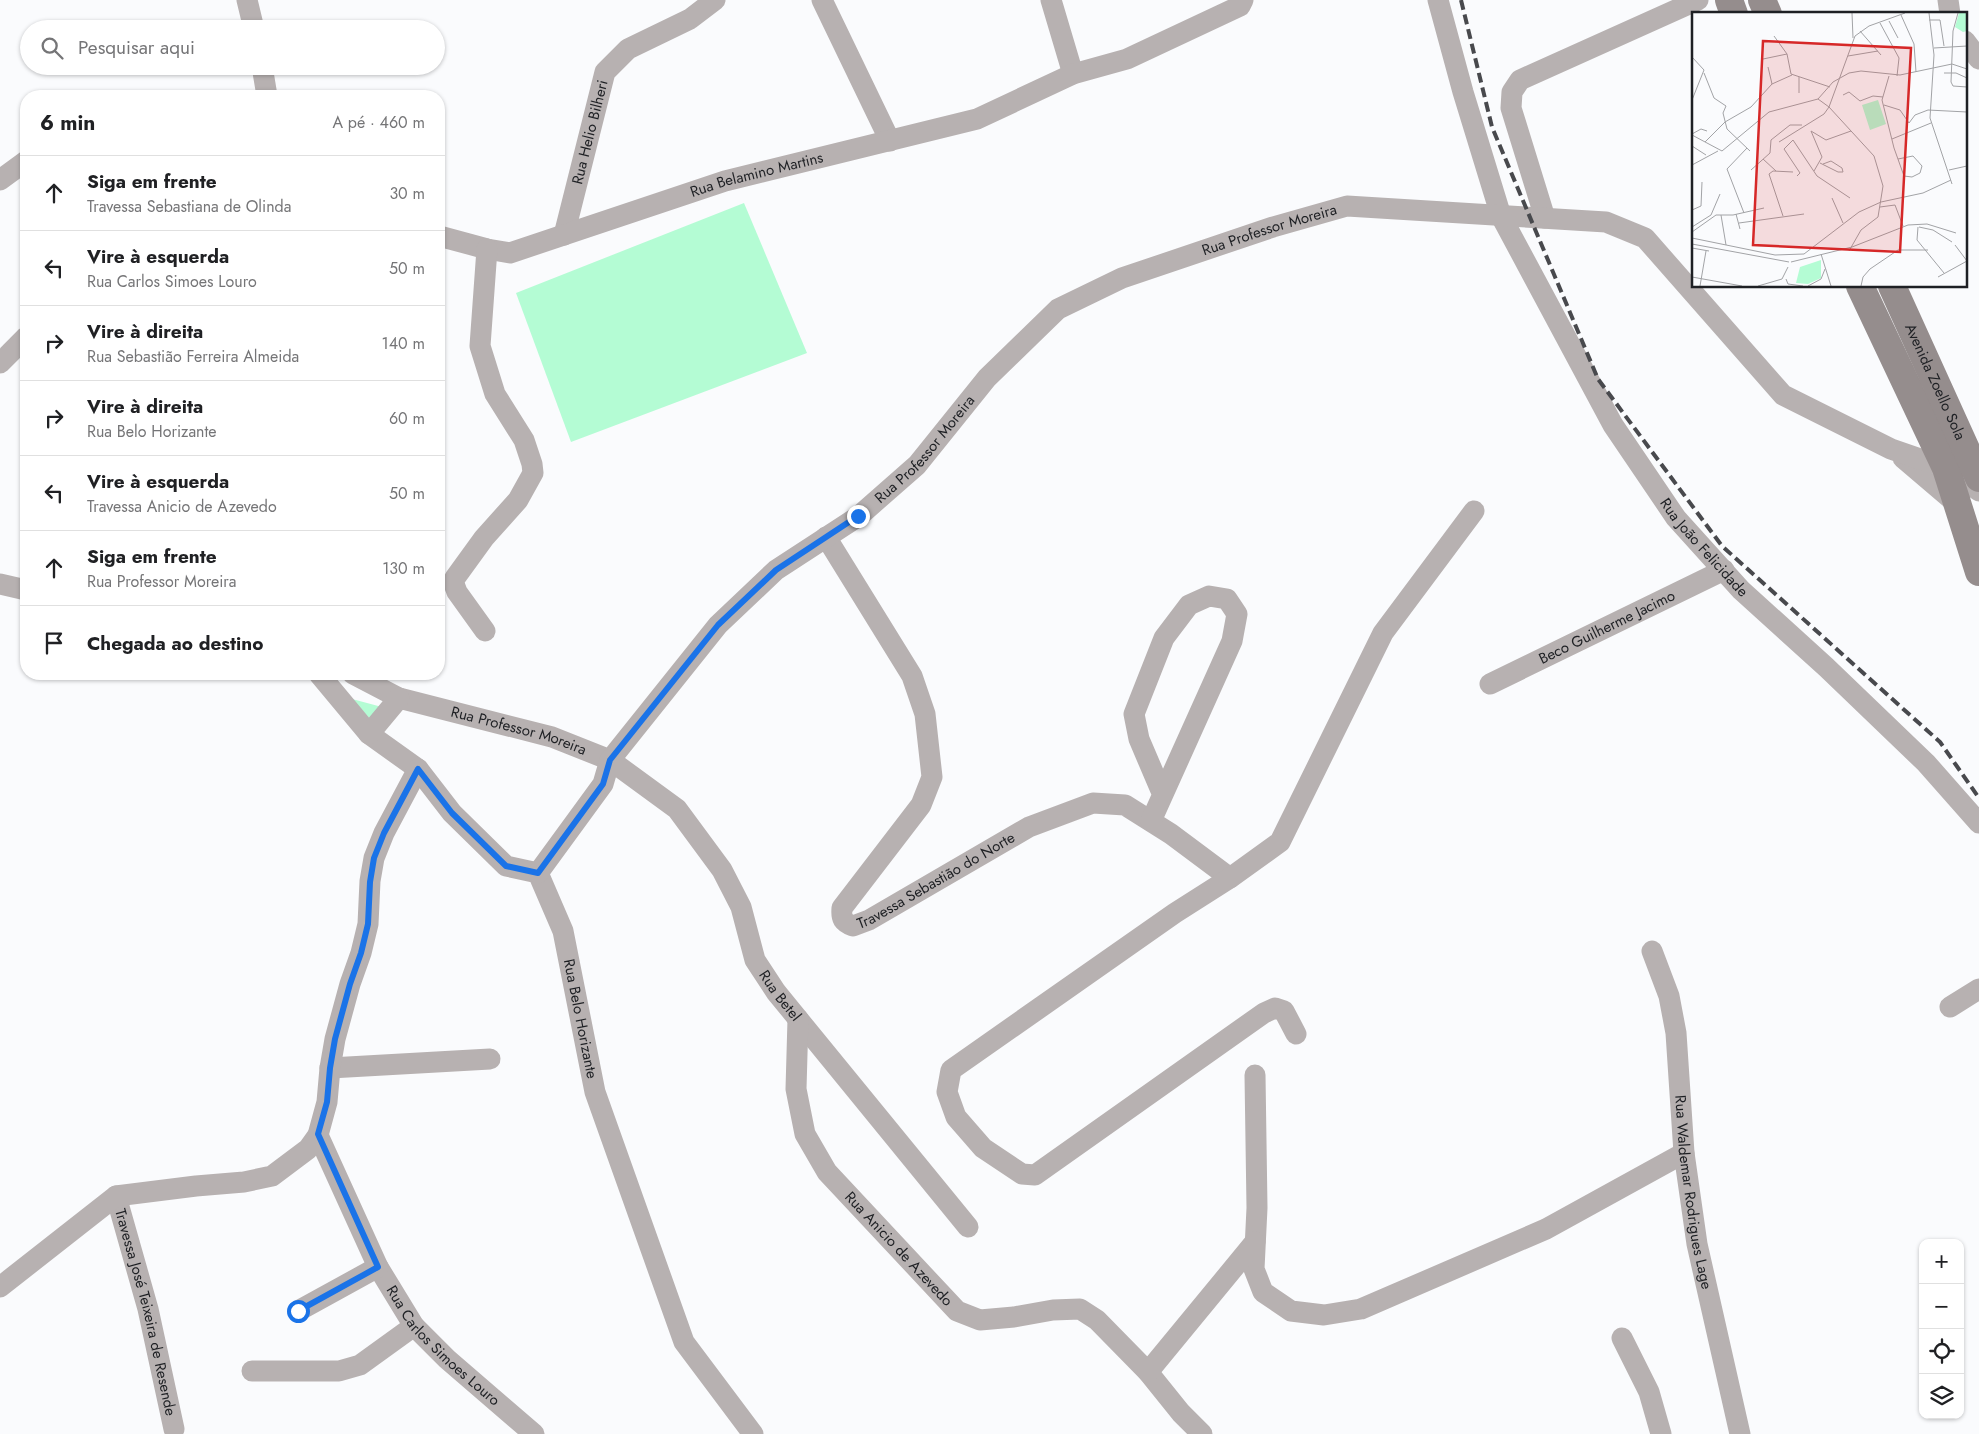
<!DOCTYPE html>
<html lang="pt">
<meta charset="utf-8">
<style>
body{margin:0;font-family:Jost,sans-serif;background:#f6f6f6;color:#202124}
.controls{position:absolute;right:15px;bottom:15px;display:grid;overflow:hidden;border-radius:10px;box-shadow:0 1px 4px #0004}
.controls button{width:45px;height:45px;display:grid;place-items:center;padding:0;border:0;border-bottom:1px solid #e0e0e0;background:#fff;color:#202124;font:25px sans-serif}
.stop{position:absolute;width:15px;height:15px;margin:-11px;border:4px solid #1a73e8;border-radius:50%;background:#fff}
.stop.end{background:#1a73e8;border-color:#fff;box-shadow:0 1px 5px #0008}
.list{margin:0;padding:0;list-style:none}
h2{display:flex;justify-content:space-between;align-items:center;height:65px;margin:0;padding:0 20px;font-size:21px}
h2 small{font-size:16px;font-weight:400;color:#757577}
.list li{display:grid;grid-template-columns:32px 1fr auto;gap:15px;align-items:center;box-sizing:border-box;height:75px;padding:0 20px;border-top:1px solid #e0e0e0}
.list b{display:block;font-size:19px;white-space:nowrap}
.list p{margin:0;font-size:16px;white-space:nowrap;color:#757577}
.list em{font-size:16px;font-style:normal;color:#757577}
.icon{flex:none;width:28px;height:28px;fill:none;stroke:currentColor;stroke-width:2;stroke-linecap:round;stroke-linejoin:round}
.map{position:relative;flex:none;width:1979px;height:1434px;overflow:hidden}
.search{position:absolute;background:#fff;box-shadow:0 1px 4px #0004;left:20px;top:20px;width:425px;height:55px;display:flex;align-items:center;gap:12px;box-sizing:border-box;padding:0 18px;border-radius:28px;color:#757577;font-size:19px}
.panel{position:absolute;background:#fff;box-shadow:0 1px 4px #0004;left:20px;top:90px;width:425px;height:590px;border-radius:20px}
.map>svg:first-child{display:block}
.green{fill:#b4fcd4}
.lines{fill:none;stroke-linecap:round;stroke-linejoin:round}
.street{stroke:#b7b1b1;stroke-width:21}
.secondary{stroke:#958d8d;stroke-width:28}
.rail{stroke:#48494d;stroke-width:4;stroke-dasharray:10 5;stroke-linecap:butt}
.route{stroke:#1a73e8;stroke-width:6}
.labels{text-anchor:middle;dominant-baseline:central;stroke-width:4;stroke-linejoin:round;paint-order:stroke}
.street-label{font-size:15px;fill:#1e2024;stroke:#fff}
.inset-road{fill:none;stroke:#a2a3a6;stroke-width:1}
.view{fill:#d62828;fill-opacity:0.15;stroke:#d62828;stroke-width:2.5}
.inset-edge{fill:none;stroke:#1e2024;stroke-width:2.5}
</style>
<div class="map">
<svg width="1979" height="1434" viewBox="0 0 1979 1434">
<rect width="100%" height="100%" fill="#fafbfd"/>
<g class="green">
<path d="M744,203l63,150 -236,89 -55,-149z"/>
<path d="M352,699l30,8 -11,13z"/>
</g>
<g class="lines">
<g class="street">
<path d="M247,0l7,29"/>
<path d="M822,0l68,141"/>
<path d="M1051,0l22,74"/>
<path id="s1" d="M1438,0l25,92 38,124 112,209 63,93 65,72 85,77 100,96 53,60"/>
<path d="M1948,0l2,14"/>
<path d="M1965,41l14,18"/>
<path d="M262,66l5,30"/>
<path d="M0,180l26,-19"/>
<path d="M1545,218l-34,-110 1,-16 8,-12 178,-80"/>
<path id="s2" d="M564,235l41,-163 23,-23 62,-30 25,-19"/>
<path id="s3" d="M439,236l48,13 23,4 215,-72 252,-62 96,-45 54,-15 113,-53 3,-6"/>
<path d="M0,363l26,-26"/>
<path d="M1903,458l54,46"/>
<path id="s4" d="M826,537l86,139 13,38 7,63 -11,28 -79,103c-1,11 1,14 11,18l16,-6 160,-93 64,-24 32,2 46,29 59,44"/>
<path d="M0,584l26,6"/>
<path d="M485,631l-28,-39 -3,-8 1,-6 29,-40 34,-38 15,-27 -1,-9 -8,-24 -29,-46 -15,-48 7,-97"/>
<path id="s5" d="M319,674l50,60 49,35 34,44 54,53 32,7 25,58 32,161 89,250 69,92"/>
<path id="s6" d="M353,674l46,24 153,39 58,23 108,-135 58,-55 83,-54 58,-51 70,-87 71,-69 64,-31 151,-51 74,-21 259,16 39,16 138,157 108,54 55,19 33,23"/>
<path id="s7" d="M1490,684l234,-114"/>
<path d="M369,734l30,-36"/>
<path d="M1151,821l81,-180 5,-27 -10,-15 -18,-3 -20,9 -25,33 -30,76 5,25 23,54"/>
<path id="s8" d="M538,873l65,-89 7,-24 67,49 45,61 19,37 14,53 21,32 192,235"/>
<path id="s9" d="M1652,951l17,45 7,37 8,120 13,91 43,190"/>
<path d="M1950,1007l29,-18"/>
<path id="s10" d="M798,1019l-2,70 9,45 22,38 130,139 23,9 34,-3 39,-7 27,-1 17,11 51,52 33,41 21,21"/>
<path d="M1296,1034l-12,-23 -9,-3 -11,5 -229,162 -13,-1 -39,-26 -27,-31 -9,-25 4,-22 224,-157 55,-35 50,-36 103,-209 91,-122"/>
<path d="M330,1068l160,-9"/>
<path d="M1255,1075l2,133 -3,61 9,23 28,19 33,4 37,-6 185,-80 138,-76"/>
<path id="s11" d="M318,1135l60,132 36,59 33,33 87,75"/>
<path id="s12" d="M116,1196l32,113 26,120"/>
<path d="M0,1287l116,-91 80,-10 48,-4 28,-6 36,-27 10,-14 9,-33 3,-34 5,-29 15,-55 11,-31 7,-29 2,-43 4,-23 10,-25 34,-64"/>
<path d="M298,1311l80,-44"/>
<path d="M1622,1338l27,54 12,42"/>
<path d="M252,1371h87l21,-6 54,-39"/>
<path d="M1148,1372l107,-130"/>
</g>
<g class="secondary">
<path d="M1729,0l5,14"/>
<path d="M1762,0l6,14"/>
<path d="M1860,286l86,182 33,104"/>
<path id="s13" d="M1892,286l87,192"/>
</g>
<path class="rail" d="M1461,0l31,127 106,252 124,167 218,196 39,56"/>
</g>
<g class="lines">
<path class="route" d="M298,1311l80,-44 -60,-133 9,-32 3,-34 5,-29 15,-55 11,-31 7,-29 2,-42 4,-24 10,-25 34,-64 34,44 54,53 32,7 65,-89 7,-24 108,-135 58,-55 82,-54"/>
</g>
<g class="labels">
<g class="street-label">
<text stroke="none"><textPath href="#s2" startOffset="106">Rua Helio Bilheri</textPath></text>
<text stroke="none"><textPath href="#s3" startOffset="332">Rua Belamino Martins</textPath></text>
<text stroke="none"><textPath href="#s6" startOffset="1138">Rua Professor Moreira</textPath></text>
<text stroke="none"><textPath href="#s13" startOffset="105">Avenida Zoello Sola</textPath></text>
<text stroke="none"><textPath href="#s6" startOffset="718">Rua Professor Moreira</textPath></text>
<text stroke="none"><textPath href="#s1" startOffset="615">Rua João Felicidade</textPath></text>
<text stroke="none"><textPath href="#s7" startOffset="130">Beco Guilherme Jacimo</textPath></text>
<text stroke="none"><textPath href="#s6" startOffset="176">Rua Professor Moreira</textPath></text>
<text stroke="none"><textPath href="#s4" startOffset="545">Travessa Sebastião do Norte</textPath></text>
<text stroke="none"><textPath href="#s8" startOffset="434">Rua Betel</textPath></text>
<text stroke="none"><textPath href="#s5" startOffset="455">Rua Belo Horizante</textPath></text>
<text stroke="none"><textPath href="#s9" startOffset="246">Rua Waldemar Rodrigues Lage</textPath></text>
<text stroke="none"><textPath href="#s10" startOffset="265">Rua Anicio de Azevedo</textPath></text>
<text stroke="none"><textPath href="#s12" startOffset="120">Travessa José Teixeira de Resende</textPath></text>
<text stroke="none"><textPath href="#s11" startOffset="248">Rua Carlos Simoes Louro</textPath></text>
</g>
</g>
<g transform="translate(1692 12)">
<rect width="275" height="275" fill="#fafbfd"/>
<path d="M267,1h8v18l-4,1 -8,-5zM186,88l8,24 -16,6 -8,-25zM129,248v18l-13,6 -12,-1 4,-16z" fill="#b4fcd4"/>
<path class="inset-road" d="M160,1l1,25M237,1l5,42 -4,63 22,66M266,1l-5,18 -2,51 2,4 14,1M209,3l13,29 2,28M237,8h11l4,26M197,9l9,17M188,11l19,35 -2,18M168,19l21,24M82,24l13,18 4,20 39,13M242,36l33,-2M156,44l30,-5M0,45l12,13 -12,30v18M71,47l24,-5M76,55l4,17M12,61l10,25 12,8 -3,7M252,61h12l11,5M197,64l-7,24 12,48 10,28 8,1 8,-4 2,-7 -9,-10 -15,3M107,65v16M151,83l6,-3 11,9 13,-5 10,1M192,93l16,5 9,13 6,-8 13,-5 39,2M31,101l4,16 23,22M0,122l9,-5 6,2M0,123l30,16 47,-39 49,-13 15,-17 16,-9 12,-2 39,4 52,-11 15,5M200,127l39,-16M13,130l20,-20 26,-15 21,-23 20,-9M87,130l45,-28 5,-7 -11,-8M0,134l14,9M71,147l13,12M128,151l18,9h5l-1,-4 -11,-7 -8,3M0,153l26,-14M59,158l19,-17 1,-13 19,-15h12M257,158l18,-4M122,159l8,-14 -11,-26 15,9 25,-9M105,164l3,-3 -16,-24 9,-9 24,36 33,22M140,186l11,25M188,195l15,-2 8,21M0,198l9,-4 1,-24M52,201l-17,-44 20,-21M44,202l4,15M29,203l5,30M91,204l-14,-42 4,-3 20,1M47,211l65,-9M0,215l19,-12 9,-21M226,215l-1,13 27,33M227,215l14,3 19,12M0,220l24,-17h17l31,-7M0,226l83,17 29,-1 55,-42 22,-10 42,-9 28,-13M0,232l97,18M263,233l12,16M0,236l17,3M157,239l12,-21 17,-13 5,-31 -9,-30 -45,-49 26,-71 14,-10 36,-13M129,242l10,32M99,250l61,-15 56,-22 19,-1 29,9M0,265l50,9M246,265l29,-16M94,267l2,5 15,2M8,274l6,-35M66,274l24,-7 6,-12M116,274l13,-7 4,-10M169,274l2,-9 7,-8 28,-19h30"/>
<path class="view" d="M71,29l148,7 -11,204 -147,-7z"/>
<rect width="275" height="275" class="inset-edge"/>
</g>
</svg>
<div class="controls">
<button>+</button>
<button>−</button>
<button><svg class="icon" aria-label="locate" viewBox="0 0 24 24"><circle cx="12" cy="12" r="6"/><path d="M12 2v4M12 18v4M2 12h4M18 12h4"/></svg></button>
<button><svg class="icon" aria-label="layers" viewBox="0 0 24 24"><path d="M12 4l9 5-9 5-9-5zM3 14l9 5 9-5"/></svg></button>
</div>
<div class="stop" style="left:298px;top:1311px"></div>
<div class="stop end" style="left:858px;top:516px"></div>
<div class="search"><svg class="icon" aria-label="search" viewBox="0 0 24 24"><circle cx="10" cy="10" r="6"/><path d="M15 15l6 6"/></svg>Pesquisar aqui</div>
<section class="panel">
<h2>6 min<small>A pé · 460 m</small></h2>
<ul class="list">
<li><svg class="icon" aria-label="ahead" viewBox="0 0 24 24"><path d="M12 20V5M6 11l6-6 6 6"/></svg><div><b>Siga em frente</b><p>Travessa Sebastiana de Olinda</p></div><em>30 m</em></li>
<li><svg class="icon" aria-label="left" viewBox="0 0 24 24"><path d="M17 20v-9H6M10 6l-5 5 5 5"/></svg><div><b>Vire à esquerda</b><p>Rua Carlos Simoes Louro</p></div><em>50 m</em></li>
<li><svg class="icon" aria-label="right" viewBox="0 0 24 24"><path d="M7 20v-9h11M14 6l5 5-5 5"/></svg><div><b>Vire à direita</b><p>Rua Sebastião Ferreira Almeida</p></div><em>140 m</em></li>
<li><svg class="icon" aria-label="right" viewBox="0 0 24 24"><path d="M7 20v-9h11M14 6l5 5-5 5"/></svg><div><b>Vire à direita</b><p>Rua Belo Horizante</p></div><em>60 m</em></li>
<li><svg class="icon" aria-label="left" viewBox="0 0 24 24"><path d="M17 20v-9H6M10 6l-5 5 5 5"/></svg><div><b>Vire à esquerda</b><p>Travessa Anicio de Azevedo</p></div><em>50 m</em></li>
<li><svg class="icon" aria-label="ahead" viewBox="0 0 24 24"><path d="M12 20V5M6 11l6-6 6 6"/></svg><div><b>Siga em frente</b><p>Rua Professor Moreira</p></div><em>130 m</em></li>
<li><svg class="icon" aria-label="arrive" viewBox="0 0 24 24"><path d="M6 21V4h12l-3 4 3 4H6"/></svg><div><b>Chegada ao destino</b></div></li>
</ul>
</section>
</div>
